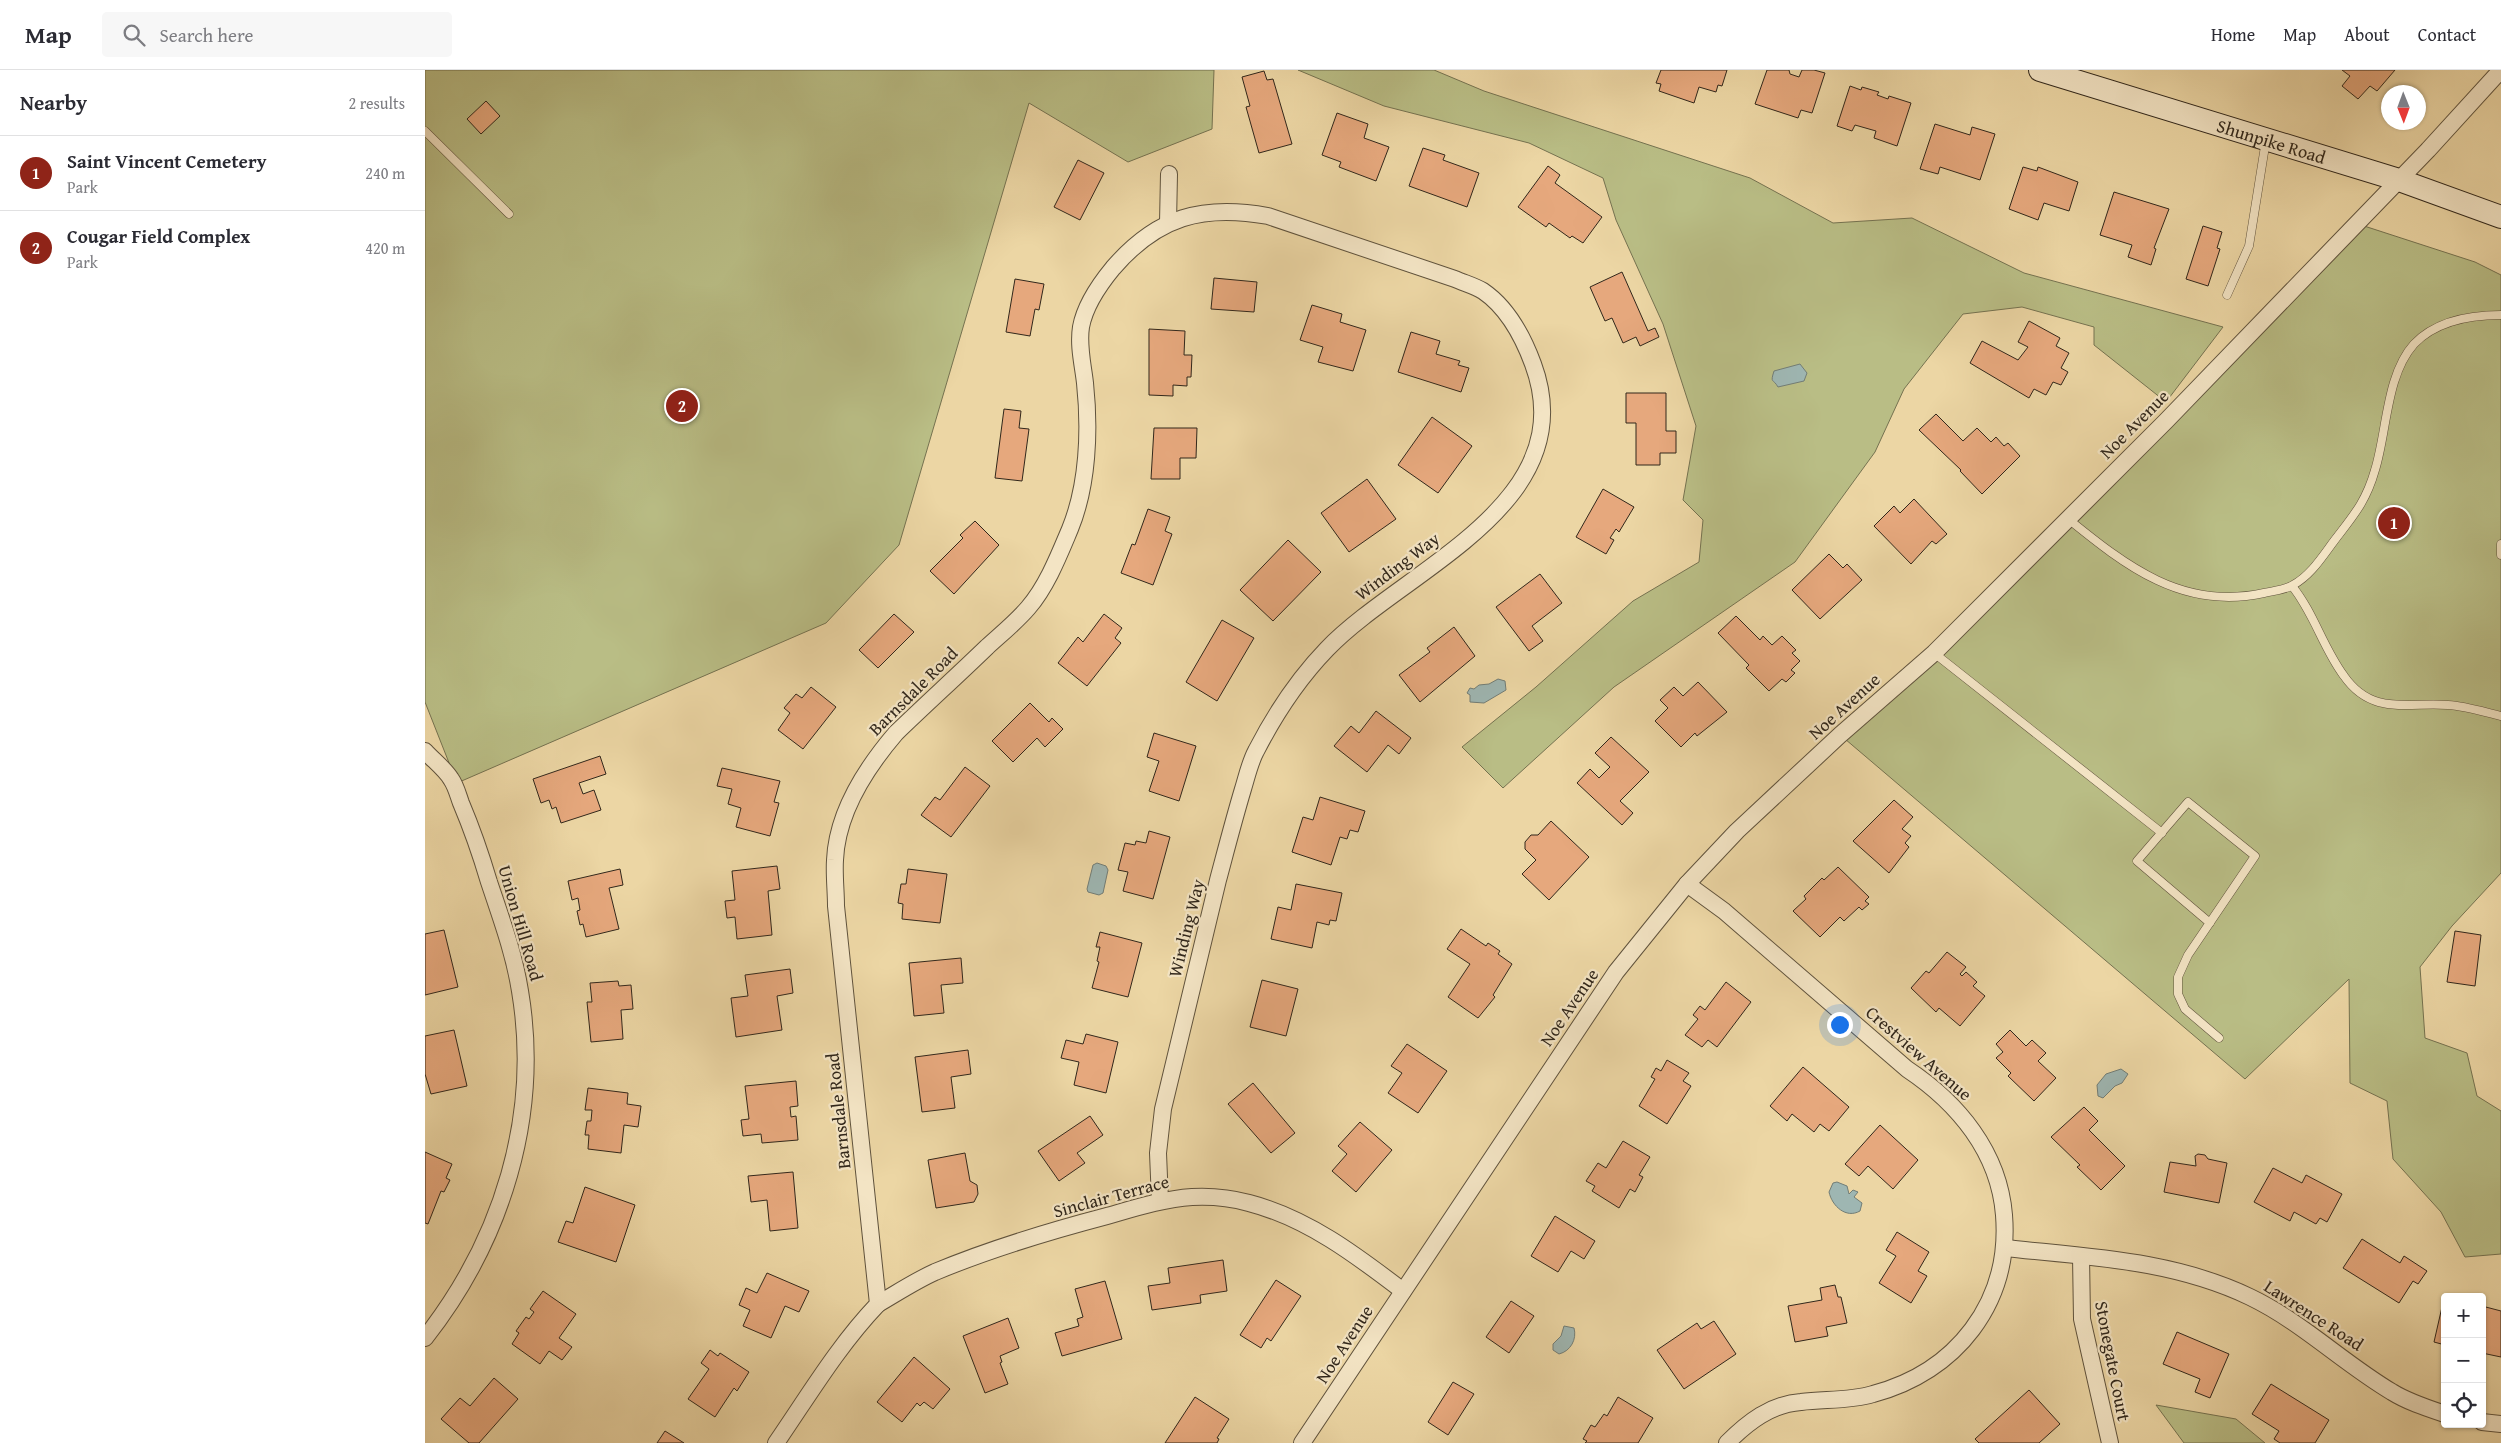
<!DOCTYPE html>
<meta charset="utf-8">
<style>
body{margin:0;font-family:"Gentium Book Plus",serif;background:#f7f7f7;color:#2b2b33}
.controls{position:absolute;right:15px;bottom:15px;display:grid;overflow:hidden;border-radius:5px;box-shadow:0 1px 4px #0004}
.controls button{width:45px;height:45px;display:grid;place-items:center;padding:0;border:0;border-bottom:1px solid #e1e1e2;background:#fff;color:#2b2b33;font:25px sans-serif}
.compass{position:absolute;left:1956px;top:15px;width:45px;height:45px;border-radius:50%;background:#fff;box-shadow:0 1px 4px #0004;rotate:179deg}
.you{position:absolute;left:1414px;top:954px;width:18px;height:18px;margin:-12px;border:4px solid #fff;border-radius:50%;background:#1a73e8;box-shadow:0 0 0 8px #1a73e833}
.badge{display:grid;place-items:center;width:32px;height:32px;border-radius:50%;background:#8f2418;color:#fff;font-size:16px;font-weight:700}
.pin{position:absolute;translate:-50% -50%;border:2px solid #fff;box-shadow:0 1px 5px #0006}
.list{margin:0;padding:0;list-style:none}
h2{display:flex;justify-content:space-between;align-items:center;height:65px;margin:0;padding:0 20px;font-size:21px}
h2 small{font-size:16px;font-weight:400;color:#7c7c81}
.list li{display:grid;grid-template-columns:32px 1fr auto;gap:15px;align-items:center;box-sizing:border-box;height:75px;padding:0 20px;border-top:1px solid #e1e1e2}
.list b{display:block;font-size:19px;white-space:nowrap}
.list p{margin:0;font-size:16px;white-space:nowrap;color:#7c7c81}
.list em{font-size:16px;font-style:normal;color:#7c7c81}
.icon{flex:none;width:28px;height:28px;fill:none;stroke:currentColor;stroke-width:2;stroke-linecap:round;stroke-linejoin:round}
.map{position:relative;flex:none;width:2076px;height:1373px;overflow:hidden}
header{display:flex;align-items:center;gap:30px;box-sizing:border-box;height:70px;padding:0 25px;background:#fff;border-bottom:1px solid #e1e1e2}
header strong{font-size:24px}
nav{display:flex;gap:28px;margin-inline-start:auto;font-size:18px}
.search{width:350px;height:45px;background:#f7f7f7;display:flex;align-items:center;gap:12px;box-sizing:border-box;padding:0 18px;border-radius:5px;color:#7c7c81;font-size:19px}
main{display:flex}
aside{flex:1;background:#fff}
.map>svg:first-child{display:block}
.green{fill:#b9bd85;stroke:#757250}
.water{fill:#9eb6b2;stroke:#727d76}
.building{fill:#e6a87d;stroke:#31271b}
.lines{fill:none;stroke-linecap:round;stroke-linejoin:round}
.service-casing{stroke:#60533d;stroke-width:9}
.minor-casing{stroke:#60533d;stroke-width:18}
.secondary-casing{stroke:#31271b;stroke-width:24}
.service{stroke:#f3e4c4;stroke-width:8}
.minor{stroke:#f3e4c4;stroke-width:16}
.secondary{stroke:#f3e4c4;stroke-width:22}
.labels{text-anchor:middle;dominant-baseline:central;stroke-width:4.5;stroke-linejoin:round;paint-order:stroke}
.street-label{font-size:18px;fill:#31271b;stroke:#f3e4c4}
</style>
<header>
<strong>Map</strong>
<div class="search"><svg class="icon" aria-label="search" viewBox="0 0 24 24"><circle cx="10" cy="10" r="6"/><path d="M15 15l6 6"/></svg>Search here</div>
<nav><a>Home</a><a>Map</a><a>About</a><a>Contact</a></nav>
</header>
<main>
<aside>
<h2>Nearby<small>2 results</small></h2>
<ul class="list">
<li><span class="badge">1</span><div><b>Saint Vincent Cemetery</b><p>Park</p></div><em>240 m</em></li>
<li><span class="badge">2</span><div><b>Cougar Field Complex</b><p>Park</p></div><em>420 m</em></li>
</ul>
</aside>
<div class="map">
<svg width="2076" height="1373" viewBox="0 0 2076 1373">
<rect width="100%" height="100%" fill="#ecd6a4"/>
<filter id="stains"><feTurbulence type="fractalNoise" baseFrequency=".004" numOctaves="4"/><feColorMatrix values="0 0 0 0 .2 0 0 0 0 .09 0 0 0 0 .02 0 0 0 .5 -.17"/></filter>
<radialGradient id="worn" r=".72"><stop offset=".6" stop-color="#630" stop-opacity="0"/><stop offset="1" stop-color="#630" stop-opacity=".3"/></radialGradient>
<g class="green">
<path d="M0,0h789l-2,59 -84,33 -99,-59 -130,442 -73,78 -369,160 -32,-81z"/>
<path d="M873,0h136l50,21 266,87 83,45 79,-5 112,55 199,54 -57,75 -72,-57v-18l-72,-20 -59,7 -59,75 -29,63 -80,110 -181,125 -111,101 -41,-41 74,-60 97,-86 66,-39 4,-42 -20,-20 13,-74 -33,-102 -47,-104 -13,-42 -74,-35 -145,-37z"/>
<path d="M1933,154l117,38 26,13v598l-49,53 -32,41 5,71 42,15 10,43 24,15v143l-36,3 -24,-45 -48,-53 -6,-58 -37,-18 -1,-104 -104,100 -400,-340z"/>
<path d="M1731,1335l80,14 29,24h-81z"/>
</g>
<g class="water">
<path d="M1375,294l7,9 -3,8 -26,6c-5,-9 -8,-3 -4,-16z"/>
<path d="M1073,609l7,2 1,9 -22,13 -14,-1v-7l-3,-2 3,-5 4,1 5,-4 10,-1z"/>
<path d="M672,793l9,3 2,4 -5,23 -4,2 -11,-3 -1,-3 6,-24z"/>
<path d="M1696,999l7,5 -6,9 -7,3 -12,12 -5,-2 -1,-11 9,-11z"/>
<path d="M1412,1112l10,4 2,8 4,-4 5,2 -4,5 8,6 -2,8c-14,8 -28,-5 -31,-19l4,-9z"/>
<path d="M1139,1256l10,2c3,11 -3,23 -15,26l-6,-4v-6l8,-8z"/>
</g>
<g class="building">
<path d="M1236,0h66l-5,16 -4,-1 -2,7 -17,-5 -5,16 -35,-12 2,-7 -5,-1z"/>
<path d="M1342,0h22l1,4 9,3 3,-7h12l11,3 -13,40 -11,-3 -3,8 -43,-14z"/>
<path d="M1917,0h53l-18,21 -7,-5 -12,13 -16,-13 8,-10z"/>
<path d="M839,1l3,9 6,-1 19,65 -33,9 -13,-46 4,-1 -8,-29z"/>
<path d="M1425,16l11,4 1,-3 17,5 -2,3 11,4 1,-3 22,7 -14,43 -23,-8 2,-7 -21,-6 -3,6 -15,-5z"/>
<path d="M61,31l14,15 -19,18 -14,-15z"/>
<path d="M912,43l31,11 -4,14 25,9 -13,34 -37,-14 2,-5 -19,-7z"/>
<path d="M1510,54l35,11 2,-8 23,7 -15,46 -40,-13 -2,7 -18,-5z"/>
<path d="M998,78l22,7 -2,5 36,13 -12,34 -58,-21z"/>
<path d="M653,90l26,13 -24,47 -26,-13z"/>
<path d="M1123,96l12,9 -5,8 47,34 -19,26 -11,-7 -2,2 -21,-15 -3,4 -28,-20z"/>
<path d="M1598,97l14,4 1,-4 40,15 -9,29 -25,-8 -6,17 -29,-11z"/>
<path d="M1689,122l55,17 -15,39 2,1 -5,16 -23,-8 4,-12 -32,-10z"/>
<path d="M1778,156l19,6 -5,16 3,1 -12,37 -22,-7z"/>
<path d="M1197,202l26,59 7,-3 4,9 -19,9 -4,-9 -13,6 -11,-25 -7,3 -15,-34z"/>
<path d="M789,208l43,4 -3,30 -43,-3z"/>
<path d="M590,209l29,5 -5,26 -4,-1 -5,27 -24,-4z"/>
<path d="M887,235l30,9 -2,8 26,8 -13,41 -35,-9 5,-15 -23,-7z"/>
<path d="M1604,251l31,17 -4,8 13,7 -8,15 7,4 -7,13 -8,-3 -7,13 -12,-6 -5,9 -59,-35 12,-22 36,19 10,-13 -10,-5z"/>
<path d="M724,259l36,2 -1,24h8l-1,22h-4v9l-14,-1v11l-24,-1z"/>
<path d="M986,262l29,9 -4,13 24,7 -2,4 11,3 -8,24 -63,-20z"/>
<path d="M1201,323h40v38h10v22h-16v12h-24v-42h-10z"/>
<path d="M579,339l17,2 -2,17 10,1 -7,52 -27,-3z"/>
<path d="M1511,344l27,27 14,-13 14,14 5,-5 8,9 4,-3 12,13 -38,38 -22,-23 1,-1 -42,-40z"/>
<path d="M1007,347l40,29 -34,47 -40,-28z"/>
<path d="M729,358h43l-1,30h-16v21h-29z"/>
<path d="M942,409l29,40 -47,33 -28,-39z"/>
<path d="M1178,419l31,18 -15,25 -3,-3 -6,9 4,2 -8,14 -30,-17z"/>
<path d="M1489,429l33,35 -11,10 -4,-3 -21,23 -37,-38 20,-20 6,7z"/>
<path d="M723,439l22,8 -5,14 7,3 -19,51 -32,-12 11,-29 3,1z"/>
<path d="M550,451l24,24 -45,49 -24,-23 33,-33 -3,-3z"/>
<path d="M863,470l33,32 -48,49 -33,-31z"/>
<path d="M1404,484l14,14 4,-4 15,16 -42,39 -28,-29z"/>
<path d="M1115,504l22,29 -30,23 11,15 -14,10 -33,-44z"/>
<path d="M469,544l20,18 -36,36 -19,-18z"/>
<path d="M679,544l18,14 -7,10 6,5 -34,43 -29,-23 20,-26 5,5z"/>
<path d="M1311,546l24,24 3,-4 9,9 10,-9 14,14 -4,3 8,8 -9,9 4,3 -9,9 -4,-3 -13,12 -23,-23 3,-3 -31,-32z"/>
<path d="M797,550l32,18 -37,63 -31,-19z"/>
<path d="M1029,557l21,29 -55,46 -21,-27 31,-23 -3,-4z"/>
<path d="M1273,612l29,30 -30,24 -2,-3 -14,14 -26,-26 13,-13 -8,-8 14,-13 9,9z"/>
<path d="M386,617l25,20 -33,42 -25,-19 12,-17 -6,-5 12,-14 6,4z"/>
<path d="M605,633l19,19 3,-4 11,11 -18,18 -8,-9 -24,24 -21,-21z"/>
<path d="M951,641l35,27 -12,16 -11,-9 -21,27 -33,-26 17,-20 8,7z"/>
<path d="M729,663l42,13 -17,55 -30,-10 10,-30 -12,-4z"/>
<path d="M1186,667l38,35 -29,29 13,12 -11,12 -45,-42 13,-14 9,9 11,-11 -15,-14z"/>
<path d="M175,686l6,18 -27,9 4,11 11,-4 7,20 -40,13 -5,-16 -4,2 -3,-9 -8,3 -8,-24z"/>
<path d="M540,697l25,19 -39,51 -30,-22 14,-18 5,3z"/>
<path d="M297,698l58,13 -6,21 5,1 -9,33 -34,-9 5,-19 -13,-4 4,-15 -15,-3z"/>
<path d="M895,727l45,14 -7,21 -8,-2 -3,9 -7,-2 -9,28 -39,-13 11,-35 10,3z"/>
<path d="M1469,730l19,17 -11,12 9,7 -6,7 4,4 -20,26 -36,-32z"/>
<path d="M1126,751l38,36 -40,43 -27,-26 14,-14 -11,-11v-7l6,-7h7z"/>
<path d="M724,761l21,6 -17,62 -30,-8 5,-19 -10,-2 7,-27 10,2 1,-4 10,2z"/>
<path d="M352,796l3,23 -12,2 4,44 -35,4 -2,-22 -8,1 -2,-17 10,-1 -3,-29z"/>
<path d="M1413,797l31,30 -4,4 4,3 -7,6 -3,-3 -15,14 -4,-4 -20,20 -27,-26 13,-12 -2,-3 18,-18 2,2z"/>
<path d="M195,799l3,16 -14,3 10,41 -33,8 -3,-13 -3,1 -3,-14 3,-1 -2,-12 -6,2 -4,-19z"/>
<path d="M483,799l39,5 -7,49 -38,-4 1,-15 -5,-1 3,-19h5z"/>
<path d="M871,814l46,9 -6,28 -6,-1 -1,5 -12,-3 -5,26 -41,-9 7,-32 13,3z"/>
<path d="M1036,859l25,17 2,-3 12,8 -2,3 14,10 -19,31 2,2 -17,21 -30,-21 22,-33 -23,-15z"/>
<path d="M19,860l14,57 -33,8v-61z"/>
<path d="M2030,861l26,4 -6,51 -28,-4z"/>
<path d="M675,862l42,11 -14,54 -36,-9 7,-26 -2,-1 3,-14h-4z"/>
<path d="M1522,882l19,15 -6,7 2,2 4,-4 11,10 -4,4 12,10 -25,30 -21,-18 -3,4 -25,-24 15,-17 3,2z"/>
<path d="M536,888l2,25 -22,2 3,28 -30,3 -5,-53z"/>
<path d="M365,899l3,24 -16,3 5,34 -46,7 -5,-39 17,-2 -3,-21z"/>
<path d="M837,910l36,9 -12,47 -36,-9z"/>
<path d="M193,911l1,5 12,-1 2,24 -12,1 2,29 -32,3 -4,-40h5l-2,-19z"/>
<path d="M1301,912l25,20 -34,45 -9,-7 -6,7 -17,-12 13,-16 -5,-4 7,-9 5,4z"/>
<path d="M29,960l13,56 -36,8 -6,-20v-38z"/>
<path d="M1585,960l16,16 6,-6 14,13 -8,8 18,17 -22,23 -26,-25 3,-3 -15,-15 7,-6 -7,-8z"/>
<path d="M661,964l32,8 -12,51 -32,-8 5,-23 -18,-4 5,-18 17,4z"/>
<path d="M982,974l40,27 -29,42 -30,-20 14,-20 -11,-7z"/>
<path d="M543,980l3,24 -20,3 4,31 -33,4 -7,-55z"/>
<path d="M1242,990l22,13 -6,8 8,5 -24,38 -28,-18 16,-27 -4,-2 5,-9 5,3z"/>
<path d="M1378,997l46,40 -20,24 -9,-7 -6,8 -22,-18 -5,7 -17,-15z"/>
<path d="M371,1011l2,25 -8,1 1,10 5,-1 2,24 -36,3 -1,-9 -18,2 -2,-16 8,-1 -4,-33z"/>
<path d="M828,1013l42,50 -24,20 -43,-49z"/>
<path d="M163,1018l40,5 -1,11 14,2 -3,21 -14,-2 -3,28 -33,-4 1,-14h-4l2,-14h4l1,-11h-7z"/>
<path d="M1659,1037l14,14 -9,9 36,36 -24,24 -24,-23 3,-2 -29,-28z"/>
<path d="M665,1046l13,19 -26,18 8,10 -26,18 -21,-30z"/>
<path d="M935,1052l32,28 -36,42 -24,-21 15,-17 -9,-8z"/>
<path d="M1455,1055l38,35 -25,29 -25,-23 -9,10 -14,-12z"/>
<path d="M1198,1071l27,16 -11,18 4,2 -8,15 -5,-3 -11,19 -27,-17 3,-5 -9,-5 12,-18 8,5z"/>
<path d="M0,1082l27,12 -6,14 4,2 -6,12 -3,-1 -13,33 -3,-1z"/>
<path d="M540,1083l5,28 7,4 1,9 -4,8 -38,6 -8,-48z"/>
<path d="M1773,1084l7,1 3,4 19,4 -8,40 -55,-11 6,-30 26,4 -1,-10z"/>
<path d="M1848,1098l29,15 4,-8 36,19 -15,28 -7,-4 -4,6 -22,-12 -4,9 -36,-19z"/>
<path d="M368,1102l5,56 -28,3 -3,-31 -16,2 -3,-26z"/>
<path d="M160,1117l50,18 -19,57 -58,-20 8,-21 7,2z"/>
<path d="M1130,1146l40,25 -11,18 -13,-8 -13,21 -27,-16z"/>
<path d="M1472,1162l32,20 -11,19 9,5 -16,27 -32,-20 17,-27 -10,-6z"/>
<path d="M1937,1169l38,24 4,-7 23,15 -9,13 -5,-3 -14,22 -56,-35z"/>
<path d="M798,1190l4,31 -27,4 1,8 -49,7 -4,-24 22,-3 -2,-15z"/>
<path d="M342,1203l42,18 -10,21 -14,-6 -14,32 -28,-12 7,-16 -11,-5 7,-17 11,5z"/>
<path d="M851,1210l25,16 -30,45 -4,-3 -6,10 -21,-13z"/>
<path d="M680,1211l17,58 -60,17 -7,-23 24,-7 -2,-7 6,-2 -8,-28z"/>
<path d="M1410,1215l3,12h3l6,26 -21,4 2,9 -33,6 -7,-36 34,-6 -2,-12z"/>
<path d="M118,1221l33,23 -17,24 13,9 -10,13 -13,-9 -9,13 -28,-20 7,-11 -3,-2 10,-14 3,2 5,-7 -4,-3z"/>
<path d="M1086,1231l23,15 -25,37 -23,-16z"/>
<path d="M2057,1236l19,5v46l-19,-4z"/>
<path d="M2017,1237l3,1v37l-11,-3z"/>
<path d="M583,1248l11,30 -19,8 2,6 -2,1 8,21 -23,9 -22,-57z"/>
<path d="M1289,1251l22,33 -52,35 -27,-39 40,-27 4,6z"/>
<path d="M1752,1262l52,22 -19,44 -15,-6 5,-13 -37,-15z"/>
<path d="M285,1280l8,6 2,-3 29,19 -12,19 -3,-3 -19,29 -27,-18 21,-30 -8,-6z"/>
<path d="M489,1287l36,32 -17,20 -9,-7 -4,4 -3,-3 -15,19 -25,-20z"/>
<path d="M69,1308l24,21 -39,44h-10l-28,-24 19,-21 10,8z"/>
<path d="M1028,1312l21,12 -26,41 -20,-13z"/>
<path d="M1846,1314l58,36 -14,23h-35l-6,-4 5,-8 -27,-17z"/>
<path d="M1604,1320l31,34 -21,19h-60l-4,-4z"/>
<path d="M770,1327l34,22 -12,19 2,1 -2,4h-52z"/>
<path d="M1193,1327l35,21 -15,25h-53l2,-2 -4,-2 8,-14 4,2 9,-13 3,2z"/>
<path d="M240,1361l19,12h-27z"/>
</g>
<g class="lines">
<g class="service-casing">
<g id="service">
<path d="M0,61l84,83"/>
<path d="M1802,225l22,-49 17,-106"/>
<path d="M1642,448c59,48 116,93 197,75 9,-2 21,-3 29,-8 18,-10 29,-28 41,-44 19,-25 32,-39 41,-71 12,-38 11,-95 39,-126 22,-23 57,-29 87,-29"/>
<path d="M2076,474v11"/>
<path d="M1867,516c22,27 31,62 52,90 28,40 63,26 104,29 18,1 36,7 53,11"/>
<path d="M1509,583l228,180"/>
<path d="M1785,853l-73,-62 51,-59 67,54 -67,99 -10,22v17l7,15 34,29"/>
</g>
</g>
<g class="minor-casing">
<g id="minor">
<path d="M743,153l1,-49"/>
<path d="M0,681c8,9 20,18 26,28 5,7 7,16 10,24 11,26 20,52 28,79 12,36 25,71 31,109 21,125 -18,249 -95,347"/>
<path d="M1262,814l37,27 183,158c51,34 92,83 97,146 7,88 -48,157 -131,179 -23,7 -48,5 -72,8 -30,2 -53,20 -74,41"/>
<path d="M1580,1178c83,9 168,12 245,49 52,25 93,66 142,95 16,10 35,16 53,22"/>
<path d="M1656,1186l1,63 28,124"/>
<path d="M453,1234c19,-11 37,-23 57,-32 55,-23 115,-41 172,-56 28,-8 56,-17 85,-19 19,-1 39,1 57,6 58,15 107,52 154,88"/>
<path d="M2057,1352l19,2"/>
<path d="M351,1373c33,-48 62,-97 102,-139l-42,-398c0,-15 -2,-31 -1,-46 2,-48 31,-92 61,-127 30,-29 61,-57 91,-86 13,-12 29,-25 41,-39 19,-22 31,-53 42,-79 18,-44 20,-99 15,-146 -2,-18 -7,-37 -4,-56 4,-22 18,-42 32,-59 44,-51 89,-64 155,-52l187,63c9,4 20,7 28,12 25,17 40,46 50,73 52,140 -129,205 -206,285 -29,30 -52,65 -71,102 -6,11 -9,25 -13,38 -9,30 -17,61 -25,91 -18,77 -37,153 -55,229l-5,44 2,48"/>
<path d="M877,1373l314,-471 71,-88 50,-53 103,-96 94,-82 232,-232 262,-271 73,-80"/>
</g>
</g>
<g class="secondary-casing">
<g id="secondary">
<path id="s1" d="M1615,0l359,110 102,37"/>
</g>
</g>
<use href="#service" class="service"/>
<use href="#minor" class="minor"/>
<use href="#secondary" class="secondary"/>
</g>
<g class="labels">
<g class="street-label">
<text stroke="none"><textPath href="#s1" startOffset="242">Shunpike Road</textPath></text>
<text transform="translate(1709 354) rotate(-45)">Noe Avenue</text>
<text transform="translate(972 496) rotate(-37)">Winding Way</text>
<text transform="translate(488 621) rotate(-45)">Barnsdale Road</text>
<text transform="translate(1419 636) rotate(-42)">Noe Avenue</text>
<text transform="translate(96 853) rotate(74)">Union Hill Road</text>
<text transform="translate(761 858) rotate(-76)">Winding Way</text>
<text transform="translate(1144 937) rotate(-56)">Noe Avenue</text>
<text transform="translate(1494 983) rotate(41)">Crestview Avenue</text>
<text transform="translate(413 1041) rotate(-96)">Barnsdale Road</text>
<text transform="translate(686 1126) rotate(-15)">Sinclair Terrace</text>
<text transform="translate(1889 1245) rotate(33)">Lawrence Road</text>
<text transform="translate(919 1274) rotate(-57)">Noe Avenue</text>
<text transform="translate(1688 1291) rotate(79)">Stonegate Court</text>
</g>
</g>
<rect width="100%" height="100%" filter="url(#stains)"/>
<rect width="100%" height="100%" fill="url(#worn)"/>
</svg>
<div class="controls">
<button>+</button>
<button>−</button>
<button><svg class="icon" aria-label="locate" viewBox="0 0 24 24"><circle cx="12" cy="12" r="6"/><path d="M12 2v4M12 18v4M2 12h4M18 12h4"/></svg></button>
</div>
<svg class="compass" viewBox="-18 -18 36 36"><path d="M0-13l5 13h-10z" fill="#e53935"/><path d="M0 13l5-13h-10z" fill="#7c7c81"/></svg>
<div class="you"></div>
<div class="pin badge" style="left:1969px;top:453px">1</div>
<div class="pin badge" style="left:257px;top:336px">2</div>
</div>
</main>
